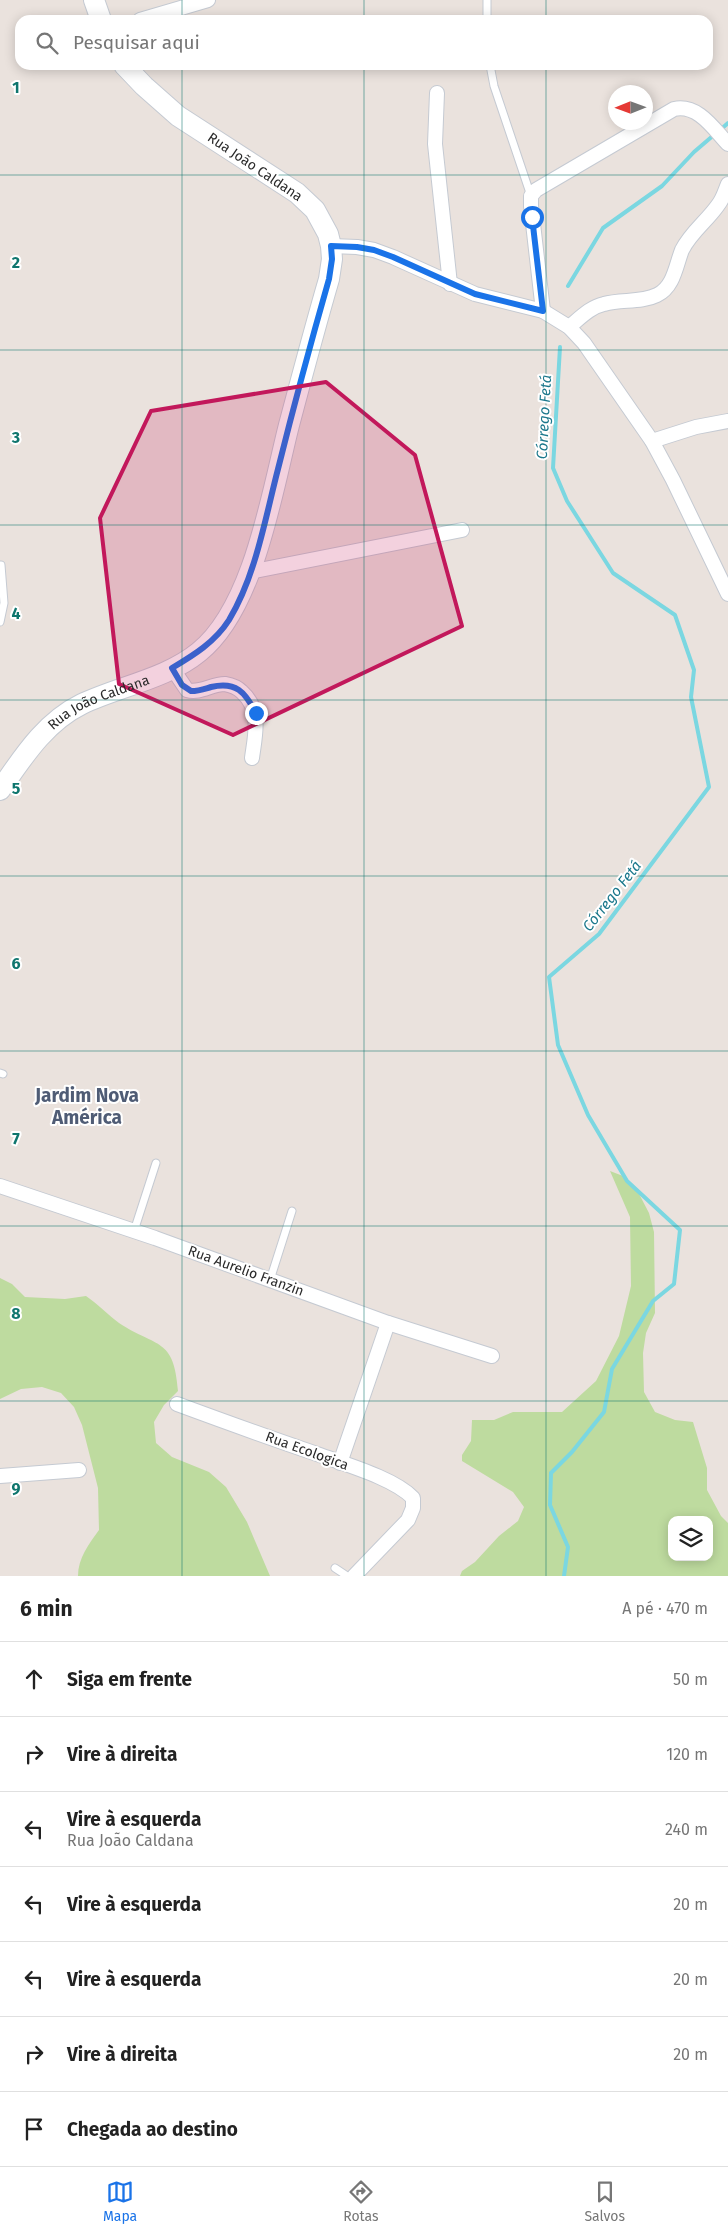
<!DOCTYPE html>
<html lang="pt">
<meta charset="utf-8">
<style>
body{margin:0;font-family:"Fira Sans",sans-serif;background:#f6f6f6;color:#222}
.controls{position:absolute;right:15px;bottom:15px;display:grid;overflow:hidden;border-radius:10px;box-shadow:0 2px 12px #0003}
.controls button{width:45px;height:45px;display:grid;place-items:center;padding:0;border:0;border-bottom:1px solid #e0e0e0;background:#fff;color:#222;font:25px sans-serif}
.compass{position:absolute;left:608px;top:85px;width:45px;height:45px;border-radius:50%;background:#fff;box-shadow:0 2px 12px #0003;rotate:269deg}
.stop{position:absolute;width:15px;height:15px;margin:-11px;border:4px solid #1a73e8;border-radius:50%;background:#fff}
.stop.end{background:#1a73e8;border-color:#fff;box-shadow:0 1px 5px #0008}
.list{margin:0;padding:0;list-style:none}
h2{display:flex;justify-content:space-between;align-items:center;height:65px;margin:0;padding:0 20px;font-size:21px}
h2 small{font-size:16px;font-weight:400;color:#767676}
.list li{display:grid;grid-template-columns:32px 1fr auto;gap:15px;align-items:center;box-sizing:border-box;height:75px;padding:0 20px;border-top:1px solid #e0e0e0}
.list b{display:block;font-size:19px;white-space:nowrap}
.list p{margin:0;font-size:16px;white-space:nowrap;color:#767676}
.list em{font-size:16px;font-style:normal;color:#767676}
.icon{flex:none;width:28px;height:28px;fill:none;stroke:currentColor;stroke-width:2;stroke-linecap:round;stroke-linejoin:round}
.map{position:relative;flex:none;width:728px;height:1576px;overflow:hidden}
.search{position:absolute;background:#fff;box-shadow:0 2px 12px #0003;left:15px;right:15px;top:15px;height:55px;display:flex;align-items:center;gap:12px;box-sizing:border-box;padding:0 18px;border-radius:15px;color:#767676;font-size:19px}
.sheet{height:590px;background:#fff}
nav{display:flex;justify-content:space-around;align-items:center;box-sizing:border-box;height:70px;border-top:1px solid #e0e0e0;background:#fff;font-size:14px;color:#767676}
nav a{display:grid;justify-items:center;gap:2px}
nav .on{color:#1a73e8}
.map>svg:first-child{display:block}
.green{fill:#bedb9f;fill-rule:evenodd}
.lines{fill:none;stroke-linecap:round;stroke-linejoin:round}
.stream{stroke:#7bd7e1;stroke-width:4}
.lane-casing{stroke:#c5cad2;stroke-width:9}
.street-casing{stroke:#c5cad2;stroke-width:16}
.secondary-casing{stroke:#c5cad2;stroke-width:22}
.lane{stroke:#fff;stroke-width:7}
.street{stroke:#fff;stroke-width:14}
.secondary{stroke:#fff;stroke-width:20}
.route{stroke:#1a73e8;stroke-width:6}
.marked{fill:#c2185b;fill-opacity:0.2;stroke:#c2185b;stroke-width:4;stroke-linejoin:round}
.grid{fill:none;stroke:#0f766e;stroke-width:1;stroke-opacity:0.55}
.labels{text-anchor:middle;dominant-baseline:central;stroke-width:4;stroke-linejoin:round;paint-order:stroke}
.street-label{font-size:14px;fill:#2a2a2a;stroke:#fff}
.water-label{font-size:15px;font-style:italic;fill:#1c788c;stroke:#fff}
.district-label{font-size:19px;font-weight:bold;fill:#4f5c75;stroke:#fff}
.grid-label{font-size:16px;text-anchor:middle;font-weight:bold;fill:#0f766e;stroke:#fff;stroke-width:4;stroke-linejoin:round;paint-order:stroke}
</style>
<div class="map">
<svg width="728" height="1576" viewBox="0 0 728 1576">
<rect width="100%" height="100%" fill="#eae2dd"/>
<g class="green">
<path d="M610,1171l13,5 14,14 12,23 5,19 1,81 -9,20 -3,20 1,39 11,20 20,8 18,2 14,46v22l14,26 7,7v53h-268l2,-5 13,-9 24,-26 19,-15 6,-14 -11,-15 -51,-31v-6l9,-14 1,-21h22l19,-8h49l34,-31 23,-45 12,-50 -1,-69zM672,1520h37v37h-37z"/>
<path d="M0,1278l12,6 13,13 40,2 21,-3c12,8 22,19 33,27 38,25 55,14 59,68l-14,14 -10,17 2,21 16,14 37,15 17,15 21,35 23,54h-192c0,-18 11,-32 21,-46l-1,-42 -16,-63 -8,-18 -13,-14 -19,-6 -21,2 -21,10z"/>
</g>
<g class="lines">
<g class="stream">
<path d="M720,130l8,-7"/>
<path d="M568,286l35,-58 59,-42 32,-34 21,-18"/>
<path d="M560,347l-7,121 14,33 46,72 62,42 19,55 -3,27 18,90 -110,147 -50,43 9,68 30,70 39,66 53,49 -6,54 -21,17 -41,68 -8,43 -32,40 -21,21 -1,32 18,42 -4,29"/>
</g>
<g class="lane-casing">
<g id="lane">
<path d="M487,0v20"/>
<path d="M490,65l4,21 37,110"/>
<path d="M0,622l4,-19 -3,-38"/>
<path d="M0,1073l3,1"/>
<path d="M134,1231l22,-68"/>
<path d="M270,1280l22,-69"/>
<path d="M335,1568l12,8"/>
</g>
</g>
<g class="street-casing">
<g id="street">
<path d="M140,20l68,-20"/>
<path d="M437,93l-2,51 15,140"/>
<path d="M331,246l26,1 17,3 19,7 82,37 68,17 26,16 15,16 68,98 21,39 55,114"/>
<path d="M543,311l-12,-105v-10l5,-6 138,-81c24,-5 39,19 54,35"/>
<path d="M569,327c11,-9 21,-20 35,-23 17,-5 37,-1 53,-9 17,-8 19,-30 25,-45 9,-18 25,-29 36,-45 5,-6 7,-14 10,-21"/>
<path d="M652,441l44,-14 32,-6"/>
<path d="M250,572l212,-42"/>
<path d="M172,668l15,22c13,4 24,-6 38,-6 6,1 13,4 17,8 20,18 13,43 10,66"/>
<path d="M0,1186l155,52 233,85 104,33"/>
<path d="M177,1404c46,17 93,34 140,50 27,10 77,24 96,44v10l-5,12 -54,56"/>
<path d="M340,1463l48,-140"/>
<path d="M0,1476l79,-6"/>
</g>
</g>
<g class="secondary-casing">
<g id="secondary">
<path d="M94,0l7,20"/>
<path id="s1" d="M0,790c23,-33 45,-68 82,-86 38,-18 84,-25 117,-52 55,-44 73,-160 90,-227 13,-49 26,-98 40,-146l3,-20 -1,-13 -3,-12 -13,-24 -18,-17 -119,-77 -34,-30 -20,-21"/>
</g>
</g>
<use href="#lane" class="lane"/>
<use href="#street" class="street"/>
<use href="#secondary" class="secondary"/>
</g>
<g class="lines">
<path class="route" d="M256,713c-11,-21 -20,-32 -45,-26 -7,2 -12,4 -20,4l-9,-6 -10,-17c22,-13 43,-26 57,-48 27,-45 36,-101 49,-151 16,-64 33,-127 51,-190l3,-20 -1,-13 26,1 17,3 19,7 82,37 68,17 -11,-94"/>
</g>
<path class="marked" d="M326,382l89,73 47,171 -229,109 -114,-51 -19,-166 51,-107z"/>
<path class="grid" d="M182,0v20M364,0v20M546,0v20M182,65v1511M364,65v1511M546,65v1511M0,175h728M0,350h728M0,525h728M0,700h728M0,876h728M0,1051h728M0,1226h728M0,1401h728"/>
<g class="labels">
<g class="street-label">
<text transform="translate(255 167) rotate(34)">Rua João Caldana</text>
<text stroke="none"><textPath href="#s1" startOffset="136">Rua João Caldana</textPath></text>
<text transform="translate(246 1271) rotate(20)">Rua Aurelio Franzin</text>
<text transform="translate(307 1451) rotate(20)">Rua Ecologica</text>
</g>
<g class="water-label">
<text transform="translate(544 417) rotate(-87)">Córrego Fetá</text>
<text transform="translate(612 896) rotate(-52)">Córrego Fetá</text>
</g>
<g class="district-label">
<text x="87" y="1095">Jardim Nova<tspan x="87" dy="22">América</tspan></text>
</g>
</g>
<g class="grid-label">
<text x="16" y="93">1</text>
<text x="16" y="268">2</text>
<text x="16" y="443">3</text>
<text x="16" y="619">4</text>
<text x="16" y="794">5</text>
<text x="16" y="969">6</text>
<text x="16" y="1144">7</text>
<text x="16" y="1319">8</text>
<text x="16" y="1494">9</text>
</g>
</svg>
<div class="controls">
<button><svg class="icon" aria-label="layers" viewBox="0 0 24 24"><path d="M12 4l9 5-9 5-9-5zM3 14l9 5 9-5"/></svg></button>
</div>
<svg class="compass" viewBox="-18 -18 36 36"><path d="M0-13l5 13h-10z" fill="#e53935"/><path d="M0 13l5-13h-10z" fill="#767676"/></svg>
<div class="stop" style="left:532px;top:217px"></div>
<div class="stop end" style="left:256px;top:713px"></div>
<div class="search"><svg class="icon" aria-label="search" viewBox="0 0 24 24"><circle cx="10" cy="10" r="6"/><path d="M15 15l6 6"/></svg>Pesquisar aqui</div>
</div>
<section class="sheet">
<h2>6 min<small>A pé · 470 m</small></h2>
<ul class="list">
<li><svg class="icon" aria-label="ahead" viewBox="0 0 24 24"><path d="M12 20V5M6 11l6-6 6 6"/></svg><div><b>Siga em frente</b></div><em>50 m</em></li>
<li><svg class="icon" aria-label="right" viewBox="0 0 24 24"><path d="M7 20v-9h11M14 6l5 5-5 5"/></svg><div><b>Vire à direita</b></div><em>120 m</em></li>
<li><svg class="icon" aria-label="left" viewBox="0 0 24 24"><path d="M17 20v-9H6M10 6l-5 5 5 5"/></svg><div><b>Vire à esquerda</b><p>Rua João Caldana</p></div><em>240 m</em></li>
<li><svg class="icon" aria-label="left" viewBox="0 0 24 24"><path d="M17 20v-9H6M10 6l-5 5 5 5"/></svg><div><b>Vire à esquerda</b></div><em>20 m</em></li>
<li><svg class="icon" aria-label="left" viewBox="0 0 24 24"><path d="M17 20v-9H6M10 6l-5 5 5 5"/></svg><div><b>Vire à esquerda</b></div><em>20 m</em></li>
<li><svg class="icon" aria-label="right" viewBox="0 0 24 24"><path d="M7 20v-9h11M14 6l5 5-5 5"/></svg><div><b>Vire à direita</b></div><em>20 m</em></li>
<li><svg class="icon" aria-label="arrive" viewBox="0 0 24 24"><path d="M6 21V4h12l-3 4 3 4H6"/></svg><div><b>Chegada ao destino</b></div></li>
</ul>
</section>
<nav>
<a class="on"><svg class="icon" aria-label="map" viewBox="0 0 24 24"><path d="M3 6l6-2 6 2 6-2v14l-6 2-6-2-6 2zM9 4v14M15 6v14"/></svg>Mapa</a>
<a><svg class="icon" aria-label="directions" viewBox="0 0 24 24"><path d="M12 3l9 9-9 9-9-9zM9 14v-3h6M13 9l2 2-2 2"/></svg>Rotas</a>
<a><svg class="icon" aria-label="saved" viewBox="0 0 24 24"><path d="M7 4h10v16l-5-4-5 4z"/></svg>Salvos</a>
</nav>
